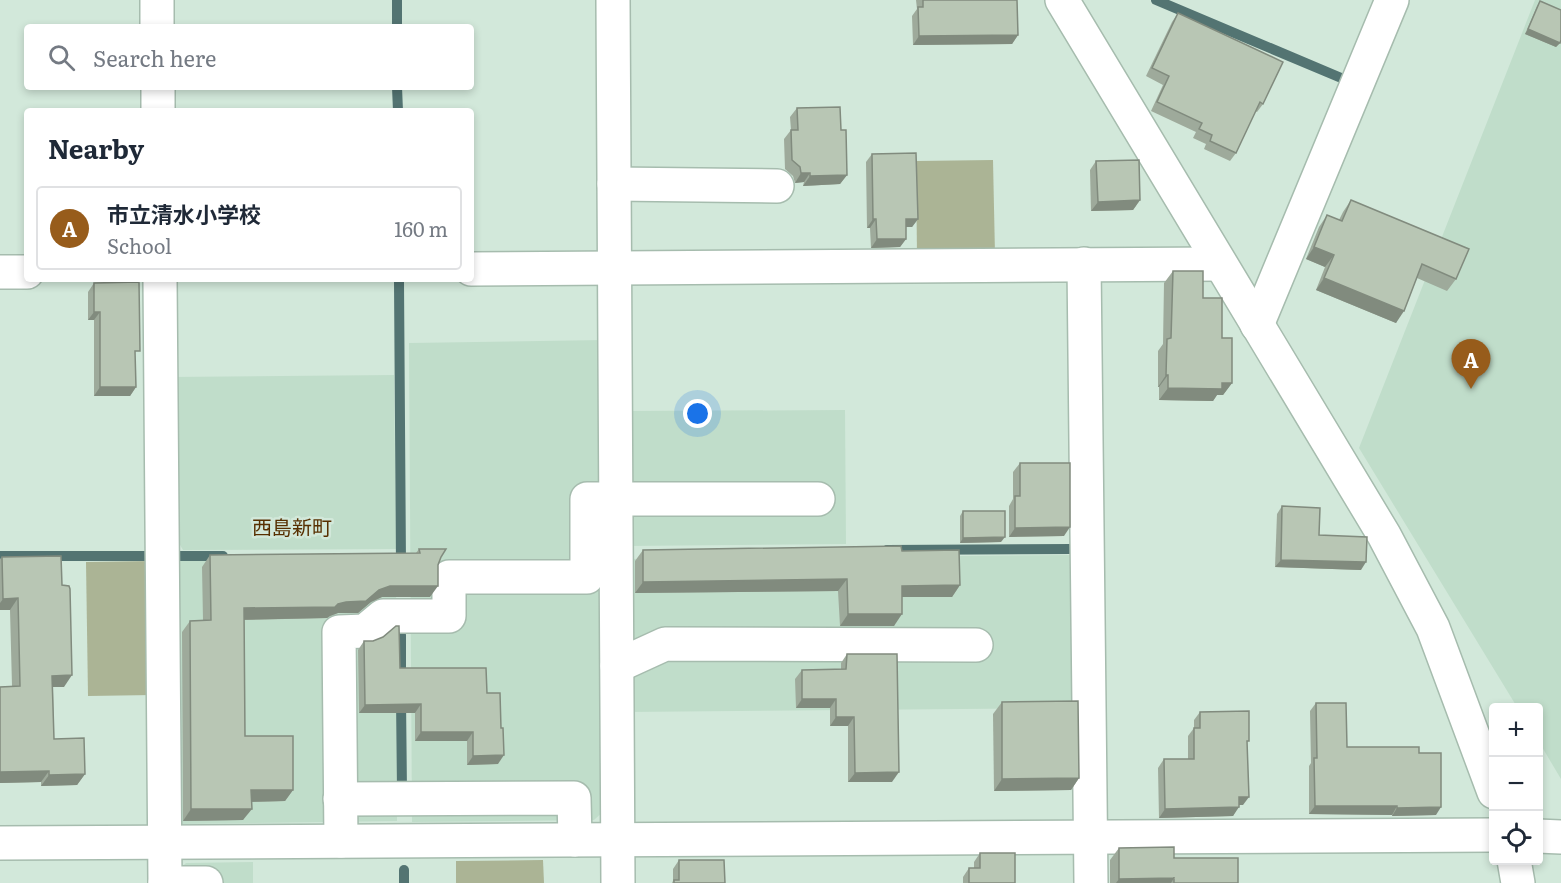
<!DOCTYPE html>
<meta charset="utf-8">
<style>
body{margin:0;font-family:Literata,"Noto Sans JP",serif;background:#f2f2f3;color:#1f2937}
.controls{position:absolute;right:18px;bottom:18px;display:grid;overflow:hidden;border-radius:6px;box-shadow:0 3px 9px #0003}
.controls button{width:54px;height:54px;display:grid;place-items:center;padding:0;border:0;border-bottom:2px solid #e0e1e3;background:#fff;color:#1f2937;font:30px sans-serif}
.you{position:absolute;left:698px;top:414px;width:21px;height:21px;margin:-15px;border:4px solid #fff;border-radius:50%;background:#1a73e8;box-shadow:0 0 0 9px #1a73e833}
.badge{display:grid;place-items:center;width:39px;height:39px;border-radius:50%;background:#975c1b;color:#fff;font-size:20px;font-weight:700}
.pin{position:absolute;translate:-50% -50px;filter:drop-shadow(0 2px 3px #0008)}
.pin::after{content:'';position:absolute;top:32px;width:21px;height:18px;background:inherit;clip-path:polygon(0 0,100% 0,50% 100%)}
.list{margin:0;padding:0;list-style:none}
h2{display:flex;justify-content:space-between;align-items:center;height:78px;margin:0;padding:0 24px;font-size:26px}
h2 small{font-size:20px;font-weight:400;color:#747a83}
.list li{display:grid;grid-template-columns:39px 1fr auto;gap:18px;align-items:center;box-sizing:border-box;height:84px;margin:0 12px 12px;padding:0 12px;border:2px solid #e0e1e3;border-radius:6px}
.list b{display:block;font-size:22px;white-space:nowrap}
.list p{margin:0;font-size:20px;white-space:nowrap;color:#747a83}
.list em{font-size:20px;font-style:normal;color:#747a83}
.icon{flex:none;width:33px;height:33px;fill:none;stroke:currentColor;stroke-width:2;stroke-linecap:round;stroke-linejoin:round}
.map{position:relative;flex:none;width:1561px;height:883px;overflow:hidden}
.search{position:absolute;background:#fff;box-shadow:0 3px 9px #0003;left:24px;top:24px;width:450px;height:66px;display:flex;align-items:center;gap:15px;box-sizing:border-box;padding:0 21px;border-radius:6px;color:#747a83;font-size:22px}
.panel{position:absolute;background:#fff;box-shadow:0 3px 9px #0003;left:24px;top:108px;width:450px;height:174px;border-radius:6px}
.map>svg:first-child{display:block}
.built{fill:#c0ddca}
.green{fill:#abb495}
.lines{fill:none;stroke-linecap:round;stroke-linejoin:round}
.stream{stroke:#537472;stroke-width:10}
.minor-casing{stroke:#a6bcae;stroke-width:36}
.minor{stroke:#fff;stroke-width:33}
.wall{fill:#9eaa9b}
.shaded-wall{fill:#818b7e}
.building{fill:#b8c6b4;stroke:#818b7e;stroke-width:1.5}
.labels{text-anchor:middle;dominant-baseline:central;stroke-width:5;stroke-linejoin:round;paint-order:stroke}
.quarter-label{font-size:20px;fill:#572f00;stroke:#d2e8da}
</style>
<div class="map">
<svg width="1561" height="883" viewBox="0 0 1561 883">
<rect width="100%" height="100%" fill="#d2e8da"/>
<g class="built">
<path d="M1535,0h26v779l-22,-37 -1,-34 -21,-1 -158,-259z"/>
<path d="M604,340l1,470 -11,10 -182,2 -3,-479z"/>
<path d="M394,375l2,174 -213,1 -11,-19 -3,-154z"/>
<path d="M845,410l1,134 -220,2 -1,-135z"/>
<path d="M1073,555l2,153 -448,4 -1,-153z"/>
<path d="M396,559l1,262 -215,3 -9,-4 -1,-259z"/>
<path d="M253,862v21h-79v-9l12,-11z"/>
</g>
<g class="green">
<path d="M993,160l2,95 -78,1 -1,-95z"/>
<path d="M150,561l3,134 -65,1 -2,-134z"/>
<path d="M543,860l1,23h-88v-22z"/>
</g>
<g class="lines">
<g class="stream">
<path d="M397,0v27"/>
<path d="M1156,0l190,80"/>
<path d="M397,87l1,24"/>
<path d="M399,282l2,284"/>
<path d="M887,550l186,-1"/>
<path d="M0,556h150"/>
<path d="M173,556h50"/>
<path d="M401,635v45"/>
<path d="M401,699l1,93"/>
<path d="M404,870v13"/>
</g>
<g class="minor-casing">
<g id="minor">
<path d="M157,0v27"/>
<path d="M613,0l5,883"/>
<path d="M1062,0l322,535 49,93 61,164"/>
<path d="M158,87v24"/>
<path d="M614,184l163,2"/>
<path d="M1084,264l7,619"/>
<path d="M471,269l749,-5"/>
<path d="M0,272h27"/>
<path d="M160,279l5,604"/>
<path d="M1257,325l135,-325"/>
<path d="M617,666l48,-22 311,1"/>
<path d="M340,799l234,-1 1,42"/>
<path d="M1538,836l23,1"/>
<path d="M341,841l-2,-209 26,-1 18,-15h66v-39h138v-78h231"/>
<path d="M0,843l1494,-8"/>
<path d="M1514,860l4,23"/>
<path d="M165,883h41"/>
</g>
</g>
<use href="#minor" class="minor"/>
</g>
<g class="wall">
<path d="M916,0h101l1,35 -6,9 -99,1 -1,-29 5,-7z"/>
<path d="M1540,1l20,42 -4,4 -31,-13 12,-28z"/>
<path d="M1178,13l85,91 -6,8 -2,-1 -19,42 -6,8 -26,-12 2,-5 -13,-6 3,-6 -45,-21 12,-26 -17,-9 26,-54z"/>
<path d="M797,108l44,22 6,45 -7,9 -37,2 1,-4 -9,1 -2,-7 -8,-7 -1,-30 7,-9 -1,-13z"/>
<path d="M872,154l46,65 -6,8h-6v12l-6,8 -29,1 -1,-20h-3l-1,-66z"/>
<path d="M1096,161l44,39 -7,10 -42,1 -1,-41z"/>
<path d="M1351,200l105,79 -9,12 -30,-13 -21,45 -80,-33 9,-23 -19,-8 13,-32 8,-12 12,5 4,-8z"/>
<path d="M1173,271l30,27 19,40 10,45 -9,12h-6l-4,6 -54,-1v-13h-1v-36l5,-7 1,-61z"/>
<path d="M94,283l41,75 1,29 -6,9h-36v-76h-6v-28z"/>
<path d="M1020,463l44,73 -55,1v-31l4,-7v-27z"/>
<path d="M1282,506l37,29 42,35 -86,-3 2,-53z"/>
<path d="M963,511l38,31 -41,1v-27z"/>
<path d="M419,549l21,8 -10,40h-48l-11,5 -13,11h-20l-8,3 -3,2 -83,2 1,116 48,54 -8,11 -34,1 -8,18 -60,1 -1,-189 8,-11 13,-1 -1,-53 8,-12 206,-2z"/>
<path d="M643,550l259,1 58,34 -8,12h-50l-8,29h-54l-2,-35 -203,2v-32z"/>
<path d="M2,557l62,130h-11l1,52 31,35 -8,11 -36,1v-4l-41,1v-96l12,-1 -2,-76h-10v-51z"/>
<path d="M364,641l36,27 87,25 11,71 -31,1v-24h-52v-28h-56l-1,-63z"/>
<path d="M847,654l45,128h-44v-56h-18v-18h-34l-1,-29 7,-9 39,-1v-6z"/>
<path d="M1002,702l77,76 -8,12 -77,1 -1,-77z"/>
<path d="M1316,703l31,44 72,6 17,62 -44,1v-1l-83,-1v-48l2,-3 -1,-52z"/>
<path d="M1200,712l47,33 -4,60h-4l-6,11 -74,2 -1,-50 6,-9h24v-23l6,-8v-8z"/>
<path d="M1119,848l55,10 64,25h-128v-23z"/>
<path d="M980,853l35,30h-52v-6l6,-9h5v-6z"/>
<path d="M679,860l46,23h-53l1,-2v-12z"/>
</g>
<g class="shaded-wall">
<path d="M1528,29l32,14 -4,4 -31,-13z"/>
<path d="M1018,35l-6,9 -99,1 6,-9z"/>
<path d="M801,173h9l-6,9 -9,1z"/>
<path d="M847,175l-7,9 -37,2 7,-10z"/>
<path d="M1140,200l-7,10 -42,1 7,-9z"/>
<path d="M873,219h3l-6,9h-3z"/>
<path d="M906,219h12l-6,8h-12z"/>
<path d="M877,239h29l-6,8 -29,1z"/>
<path d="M1314,247l20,8 -9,12 -19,-8z"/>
<path d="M1324,278l80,33 -8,12 -80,-33z"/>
<path d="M94,312h6l-6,8h-6z"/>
<path d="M1166,375h2l-9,12h-1z"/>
<path d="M1222,383h10l-9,12h-6l-4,6 -54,-1 9,-12z"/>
<path d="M100,387h36l-6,9h-36z"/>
<path d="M1070,527l-6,9 -55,1 6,-9z"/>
<path d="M1005,537l-4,5 -41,1 3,-5z"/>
<path d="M1281,560l85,2 -5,8 -86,-3z"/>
<path d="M847,579l-9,12 -203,2 8,-11z"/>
<path d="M960,585l-8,12h-58l8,-11z"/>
<path d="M390,586h48l-8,11h-48l-11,5 -13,11h-20l-8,3 -3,2 -91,2 8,-12 94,-4z"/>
<path d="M18,598l-8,12h-10v-7l3,-4z"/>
<path d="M848,614h54l-8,12h-54z"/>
<path d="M72,675l-8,12h-20l8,-11z"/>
<path d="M802,699h34l-6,9h-34z"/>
<path d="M421,704l-6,9h-56l6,-8z"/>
<path d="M836,717h18l-6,9h-18z"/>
<path d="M421,732h52l-6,9h-52z"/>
<path d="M504,755l-6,9 -31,1 6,-9z"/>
<path d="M49,771l-8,11 -41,1v-11z"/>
<path d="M899,772l-7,10h-44l7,-9z"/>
<path d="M85,774l-8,11 -36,1 8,-11z"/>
<path d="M1079,778l-8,12 -77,1 8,-12z"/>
<path d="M251,790h42l-8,11 -42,1z"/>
<path d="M1239,797h10l-6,8h-10z"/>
<path d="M1315,806h82l-5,9 -83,-1z"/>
<path d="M1239,807l-6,9 -74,2 6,-9z"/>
<path d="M1441,807l-5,8 -44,1 5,-8z"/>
<path d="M191,809h61l-9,11 -60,1z"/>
<path d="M1174,878l-3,5h-55l3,-4z"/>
</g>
<g class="building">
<path d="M923,0h94l1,35 -99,1 -1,-29h5z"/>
<path d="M1540,1l21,9v30l-1,3 -32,-14z"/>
<path d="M1178,13l105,49 -20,42 -3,-2 -24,51 -26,-12 2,-6 -13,-6 3,-6 -45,-21 12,-26 -17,-8z"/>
<path d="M840,107l1,23h5l1,45 -37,1v-3h-9l-1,-6 -8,-7 -1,-30h7l-1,-22z"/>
<path d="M916,153l2,66h-12v20h-29l-1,-20h-3l-1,-65z"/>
<path d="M1139,160l1,40 -42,2 -2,-41z"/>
<path d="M1351,200l118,49 -13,30 -34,-15 -18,47 -80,-33 10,-23 -20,-8 13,-32 15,6z"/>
<path d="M1173,271h30v27h19v40h10v45h-10v6l-54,-1v-13h-2l1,-36 4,-1z"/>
<path d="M139,282l1,69h-5l1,36h-36v-75h-6v-29z"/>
<path d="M1020,463h50v64l-55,1v-32h5z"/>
<path d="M1282,506l38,2 -1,27 48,2 -1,25 -85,-2z"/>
<path d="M963,511h42v26l-42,1z"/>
<path d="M901,546l1,5 57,-1 1,35 -58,1v28h-54l-1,-35 -204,3v-32z"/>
<path d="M419,549h27l-5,8 -3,8v21h-48l-11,4 -13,11 -20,1 -8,2 -3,3 -91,1 1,128h48v54h-42l1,19h-61l-1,-188 21,-1 -1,-65 210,-2z"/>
<path d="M61,556l1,29 7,1 1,3 2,86 -20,1 2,63 30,-1 1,36 -36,1v-4l-49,1v-85l20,-1 -2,-88 -15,1 -1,-42z"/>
<path d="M396,626h3l1,42h86l1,25h13l1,35h2l1,27 -31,1v-24h-52v-28l-56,1 -1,-64h9l10,-4z"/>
<path d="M847,654h50l2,118 -44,1 -1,-56h-18v-18h-34v-29l44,-1z"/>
<path d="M1078,701l1,77 -77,1v-77z"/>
<path d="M1316,703h30l1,44h72v6h22v54l-44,1v-2h-82l-1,-48h3z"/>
<path d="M1249,711v30h-2l2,56h-10v10l-74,2 -1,-50h30v-31h6v-16z"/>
<path d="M1174,847v11h64v25h-64v-6v1l-55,1v-31z"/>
<path d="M980,853h35v30h-46v-15h11z"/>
<path d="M679,860h45l1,23h-51v-3h5z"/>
</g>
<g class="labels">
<g class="quarter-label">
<text x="292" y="526">西島新町</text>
</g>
</g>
</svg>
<div class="controls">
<button>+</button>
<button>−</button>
<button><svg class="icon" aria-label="locate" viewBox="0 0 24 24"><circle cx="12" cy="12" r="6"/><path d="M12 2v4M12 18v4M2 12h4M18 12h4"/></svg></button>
</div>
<div class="you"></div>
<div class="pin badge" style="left:1471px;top:389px">A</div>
<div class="search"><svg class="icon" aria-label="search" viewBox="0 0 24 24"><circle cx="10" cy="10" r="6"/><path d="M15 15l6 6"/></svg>Search here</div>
<section class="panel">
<h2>Nearby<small></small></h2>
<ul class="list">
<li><span class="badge">A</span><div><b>市立清水小学校</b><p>School</p></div><em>160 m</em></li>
</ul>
</section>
</div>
